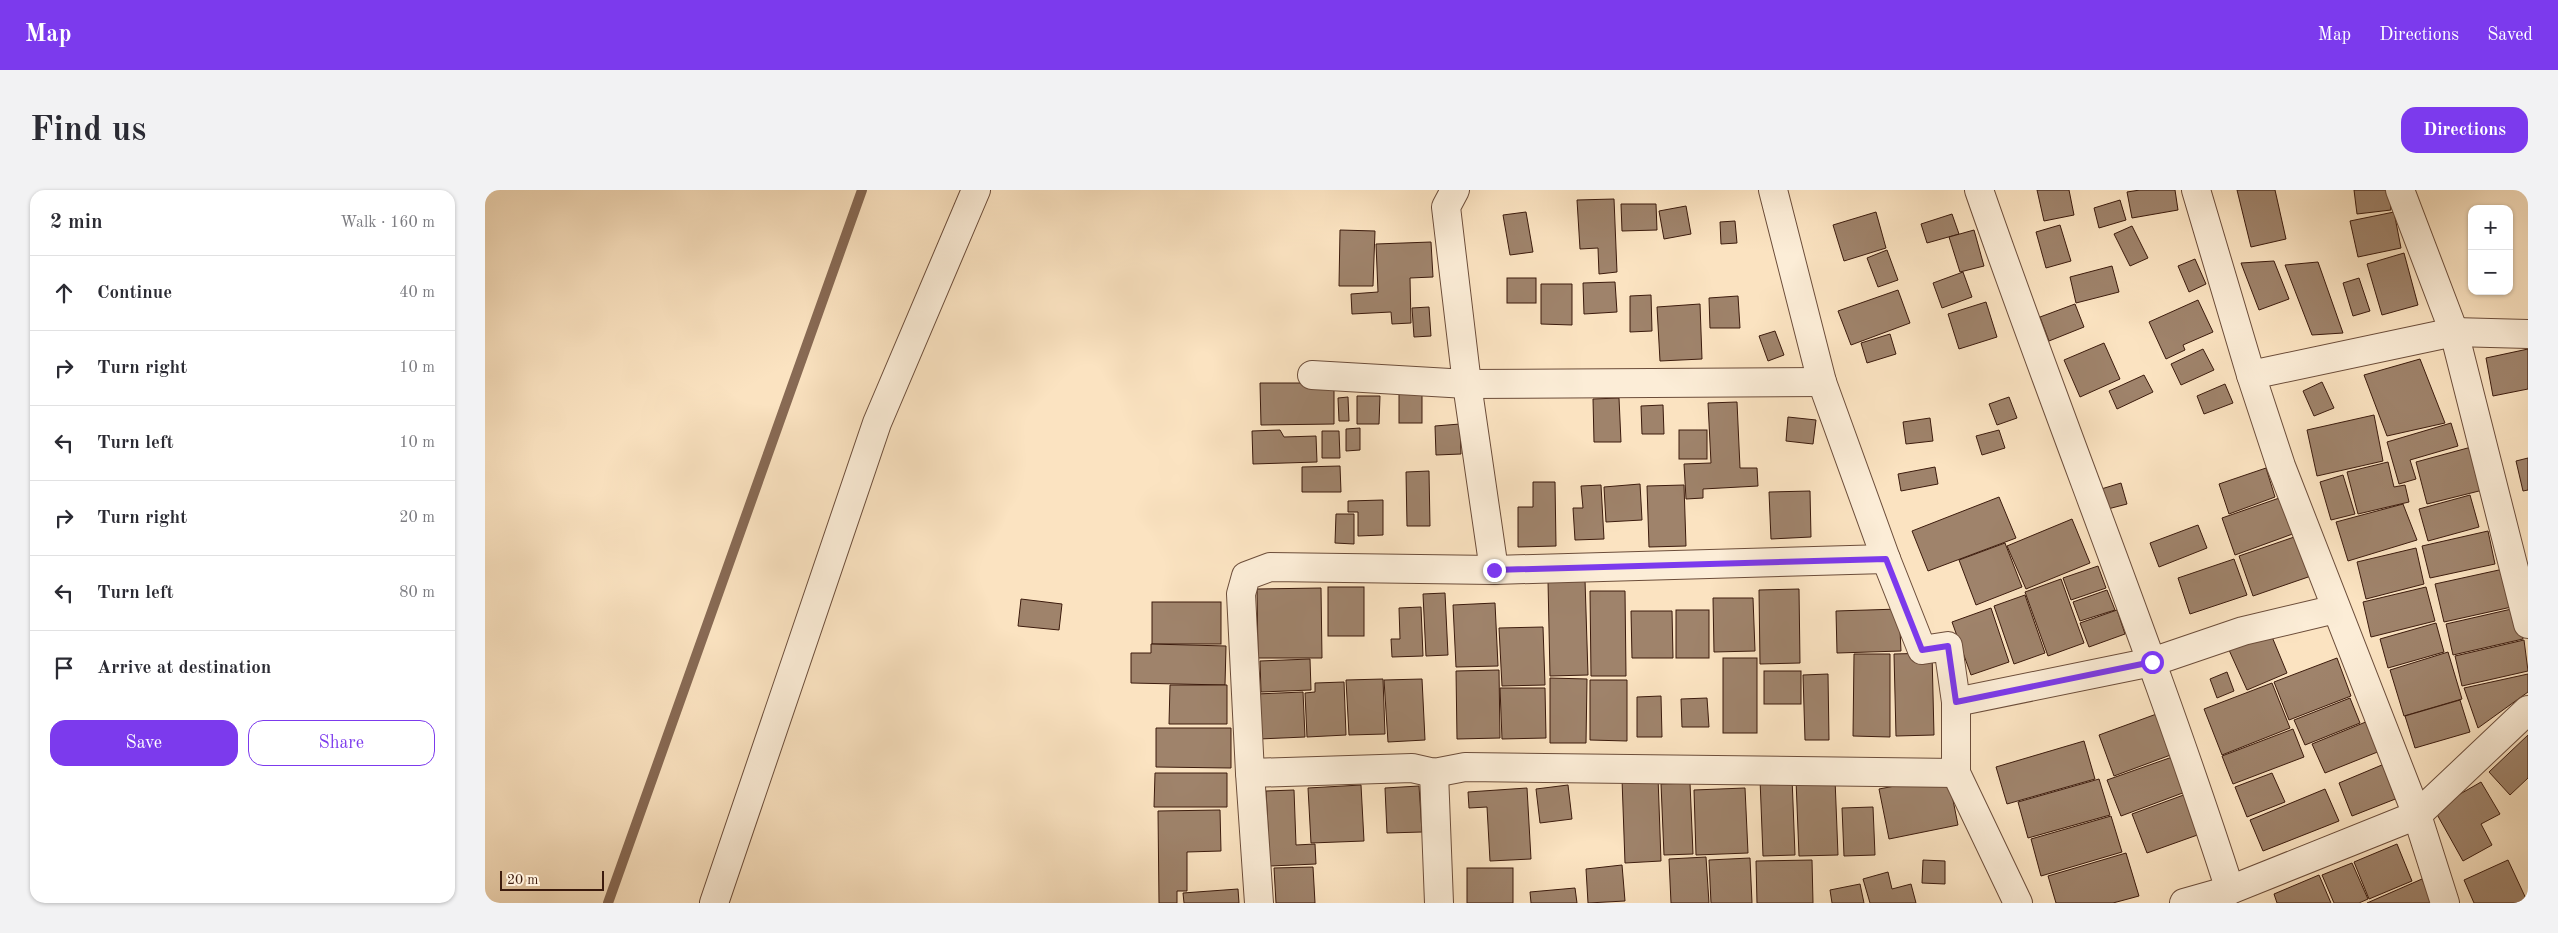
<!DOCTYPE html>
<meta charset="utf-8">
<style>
body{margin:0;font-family:"Old Standard TT",serif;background:#f2f2f3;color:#2b2b33}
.controls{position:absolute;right:15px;top:15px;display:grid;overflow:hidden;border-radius:10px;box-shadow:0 1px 4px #0004}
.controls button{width:45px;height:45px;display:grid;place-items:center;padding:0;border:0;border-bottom:1px solid #e1e1e2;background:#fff;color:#2b2b33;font:25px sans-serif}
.scale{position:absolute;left:15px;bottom:12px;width:104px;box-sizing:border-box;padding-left:5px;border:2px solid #3c1b0d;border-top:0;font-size:14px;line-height:18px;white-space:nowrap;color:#3c1b0d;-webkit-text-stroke:4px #fcedd7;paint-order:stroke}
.stop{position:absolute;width:15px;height:15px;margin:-11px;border:4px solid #7c3aed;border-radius:50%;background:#fff}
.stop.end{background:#7c3aed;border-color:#fff;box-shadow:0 1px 5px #0008}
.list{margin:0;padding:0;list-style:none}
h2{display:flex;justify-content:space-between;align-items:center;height:65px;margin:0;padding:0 20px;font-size:21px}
h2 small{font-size:16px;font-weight:400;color:#7c7c81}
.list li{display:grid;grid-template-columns:32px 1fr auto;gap:15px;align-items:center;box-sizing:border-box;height:75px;padding:0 20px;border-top:1px solid #e1e1e2}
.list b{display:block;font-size:19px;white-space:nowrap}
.list em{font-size:16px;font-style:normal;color:#7c7c81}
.actions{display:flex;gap:10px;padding:15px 20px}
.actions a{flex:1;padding:11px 0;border:1px solid #7c3aed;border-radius:15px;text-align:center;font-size:18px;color:#7c3aed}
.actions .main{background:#7c3aed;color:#fff}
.icon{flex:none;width:28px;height:28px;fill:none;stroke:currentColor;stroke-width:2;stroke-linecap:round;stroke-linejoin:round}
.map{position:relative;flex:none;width:2043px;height:713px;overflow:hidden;border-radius:15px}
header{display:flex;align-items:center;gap:30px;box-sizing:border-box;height:70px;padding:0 25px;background:#7c3aed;color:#fff}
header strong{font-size:24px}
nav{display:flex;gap:28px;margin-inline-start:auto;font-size:18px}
.intro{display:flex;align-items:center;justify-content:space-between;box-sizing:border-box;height:120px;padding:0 30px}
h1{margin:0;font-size:35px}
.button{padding:12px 22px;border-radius:15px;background:#7c3aed;color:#fff;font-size:18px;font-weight:700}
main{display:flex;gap:30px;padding:0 30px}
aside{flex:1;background:#fff;border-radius:15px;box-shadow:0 1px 4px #0004}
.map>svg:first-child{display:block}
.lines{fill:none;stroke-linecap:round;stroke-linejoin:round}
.stream{stroke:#886a54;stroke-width:10}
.building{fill:#9f836b;stroke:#3c1b0d}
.street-casing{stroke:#6c4d3a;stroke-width:30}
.street{stroke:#fcedd7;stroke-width:28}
.route{stroke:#7c3aed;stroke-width:6}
</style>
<header>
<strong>Map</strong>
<nav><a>Map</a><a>Directions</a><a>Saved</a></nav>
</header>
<div class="intro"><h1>Find us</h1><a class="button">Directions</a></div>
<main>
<aside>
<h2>2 min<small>Walk · 160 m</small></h2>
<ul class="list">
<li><svg class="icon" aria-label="ahead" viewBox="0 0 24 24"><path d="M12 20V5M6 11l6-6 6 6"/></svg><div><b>Continue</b></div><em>40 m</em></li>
<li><svg class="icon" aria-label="right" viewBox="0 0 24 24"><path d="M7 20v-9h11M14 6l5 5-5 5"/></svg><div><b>Turn right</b></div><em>10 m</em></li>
<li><svg class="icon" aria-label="left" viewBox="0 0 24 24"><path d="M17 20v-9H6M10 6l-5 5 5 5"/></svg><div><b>Turn left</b></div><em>10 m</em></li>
<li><svg class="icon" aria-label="right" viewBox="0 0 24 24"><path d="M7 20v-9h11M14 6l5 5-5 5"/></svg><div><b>Turn right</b></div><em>20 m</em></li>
<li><svg class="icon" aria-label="left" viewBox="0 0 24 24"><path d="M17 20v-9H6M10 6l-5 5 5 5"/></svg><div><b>Turn left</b></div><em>80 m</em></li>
<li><svg class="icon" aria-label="arrive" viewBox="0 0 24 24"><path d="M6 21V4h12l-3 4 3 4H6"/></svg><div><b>Arrive at destination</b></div></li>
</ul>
<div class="actions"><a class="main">Save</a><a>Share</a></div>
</aside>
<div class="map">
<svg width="2043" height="713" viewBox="0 0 2043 713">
<rect width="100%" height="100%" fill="#fbe3c1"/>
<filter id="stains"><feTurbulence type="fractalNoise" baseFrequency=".004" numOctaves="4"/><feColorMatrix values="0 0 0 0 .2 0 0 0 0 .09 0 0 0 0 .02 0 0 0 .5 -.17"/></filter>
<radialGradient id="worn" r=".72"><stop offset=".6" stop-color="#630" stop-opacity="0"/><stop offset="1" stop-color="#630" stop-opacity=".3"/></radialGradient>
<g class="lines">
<path class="stream" d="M123,713l254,-713"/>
</g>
<g class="building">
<path d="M1552,0h32l5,25 -30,6z"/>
<path d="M1655,0h35l3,20 -46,8 -5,-26z"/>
<path d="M1752,0h38l11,49 -35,8z"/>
<path d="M1869,0h35l2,20 -34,4z"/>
<path d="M1129,9l3,73 -18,2 -1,-26 -18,1 -3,-49z"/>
<path d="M1635,10l6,20 -27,8 -5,-20z"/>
<path d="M1136,14h35l1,26 -35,1z"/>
<path d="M1201,16l5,28 -27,5 -5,-28z"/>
<path d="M1041,22l7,40 -23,3 -7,-40z"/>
<path d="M1391,22l10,36 -42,13 -11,-36z"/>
<path d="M1909,22l7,36 -43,9 -8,-36z"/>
<path d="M1467,24l7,20 -32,9 -6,-19z"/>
<path d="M1250,31l2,22 -16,1 -1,-22z"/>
<path d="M1575,35l11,36 -25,7 -10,-36z"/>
<path d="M1647,36l16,32 -18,8 -16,-32z"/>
<path d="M855,40l35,1 -2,55h-34z"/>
<path d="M1489,40l10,36 -24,6 -11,-35z"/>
<path d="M946,52l2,35 -23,1 1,45 -19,1 -1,-12 -39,2 -1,-20 27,-2 -2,-48z"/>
<path d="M1402,60l11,30 -20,7 -11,-29z"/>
<path d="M1919,63l14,52 -36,10 -15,-51z"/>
<path d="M1710,69l11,25 -17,8 -11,-26z"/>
<path d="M1789,71l15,38 -30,11 -18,-47z"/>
<path d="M1833,72l25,71 -31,2 -27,-70z"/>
<path d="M1627,76l7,26 -43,11 -6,-26z"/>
<path d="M1478,82l9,25 -30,11 -9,-25z"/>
<rect x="1022" y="88" width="29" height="25"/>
<path d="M1874,88l11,33 -17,5 -10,-33z"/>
<path d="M1130,92l2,30 -33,2 -1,-31z"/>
<path d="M1056,94h31v41l-31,-1z"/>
<path d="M1413,100l12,33 -59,22 -13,-34z"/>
<path d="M1166,105l1,36 -22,1v-36z"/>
<path d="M1253,106l2,32h-30l-1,-30z"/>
<path d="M1713,110l15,32 -30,13 2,5 -19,9 -17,-37z"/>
<path d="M1501,112l11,35 -38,12 -11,-35z"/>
<path d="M1215,114l2,55 -42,2 -3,-54z"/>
<path d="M1590,114l9,23 -35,14 -9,-24z"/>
<path d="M944,117l2,29 -17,1 -2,-29z"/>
<path d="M1290,141l9,24 -16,6 -9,-25z"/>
<path d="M1405,144l6,20 -29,9 -6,-20z"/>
<path d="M1619,153l16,36 -40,18 -16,-37z"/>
<path d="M1718,159l11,21 -33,15 -10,-21z"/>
<path d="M2043,159v40l-35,7 -7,-38z"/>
<path d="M1935,169l25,64 -58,13 -23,-61z"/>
<path d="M1659,185l9,17 -36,17 -8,-18z"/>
<path d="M1837,192l12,26 -20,8 -11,-25z"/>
<path d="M775,193h74v41l-73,1z"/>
<path d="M1740,194l8,19 -29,11 -7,-18z"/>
<rect x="914" y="203" width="23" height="30"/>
<path d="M872,206h23l-1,28h-22z"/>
<path d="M863,207l1,24h-10l-1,-23z"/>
<path d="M1524,207l8,21 -20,7 -8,-21z"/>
<path d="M1134,208l2,44h-27l-1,-43z"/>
<path d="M1252,212l3,66h17l1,18 -55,3v9l-17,1 -2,-35 27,-1 -3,-60z"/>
<path d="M1178,215l1,29h-22l-1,-28z"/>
<path d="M1889,225l9,46 -66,15 -10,-46z"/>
<path d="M1303,227l28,3 -3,24 -27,-3z"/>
<path d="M1445,228l3,23 -27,3 -3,-22z"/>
<path d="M1966,233l7,23 -48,14 6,19 -17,5 -12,-42z"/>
<path d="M975,234l1,30 -25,1 -1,-29z"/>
<path d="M875,238v22l-14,1v-22z"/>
<path d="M795,240l4,7 32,-1 1,26 -64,2 -1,-33z"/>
<rect x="1194" y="240" width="28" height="29"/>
<path d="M1514,240l6,18 -23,7 -6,-19z"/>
<path d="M837,241h17l1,27h-18z"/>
<path d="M1990,256l12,43 -60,15 -11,-42z"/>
<path d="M2043,268v32l-5,1 -7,-30z"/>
<path d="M1903,272l6,25 11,-2 4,17 -51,12 -11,-42z"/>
<path d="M855,276l1,26h-39v-25z"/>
<path d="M1450,277l3,17 -37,7 -3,-17z"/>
<path d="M1781,278l9,29 -46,17 -10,-30z"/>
<path d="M944,281l1,55h-23l-1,-54z"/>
<path d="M1858,285l12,39 -24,6 -11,-38z"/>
<path d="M1048,292h22l1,64 -38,1v-40h15z"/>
<path d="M1636,293l6,21 -23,6 -6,-20z"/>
<path d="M1155,294l2,36 -36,2 -2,-35z"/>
<path d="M1116,295l3,54 -29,1 -2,-32h10l-2,-22z"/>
<path d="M1199,295l2,61 -37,1 -2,-61z"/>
<path d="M1325,301l1,46 -40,2 -2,-47z"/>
<path d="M1985,305l9,32 -51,14 -9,-32z"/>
<path d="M1800,306l13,36 -63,23 -13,-37z"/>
<path d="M1514,307l17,41 -88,33 -16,-40z"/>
<path d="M898,310v35l-25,1v-24h-10v-11z"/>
<path d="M1918,314l14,36 -69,21 -12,-39z"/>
<path d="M851,324h18v30l-19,-1z"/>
<path d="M1587,329l18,44 -64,26 -19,-43z"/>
<path d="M1713,335l9,23 -48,19 -9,-24z"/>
<path d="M2003,341l7,33 -65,14 -8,-32z"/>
<path d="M1815,345l14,40 -61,21 -14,-40z"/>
<path d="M1520,353l17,44 -46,18 -17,-45z"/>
<path d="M1931,358l8,36 -58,15 -9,-37z"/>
<path d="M1749,369l13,36 -57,19 -12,-36z"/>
<path d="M1613,376l8,22 -35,12 -8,-22z"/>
<path d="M2023,378l8,38 -72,16 -9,-38z"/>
<path d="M1576,389l23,64 -36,13 -23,-64z"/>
<path d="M1100,390l3,95 -38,1 -2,-95z"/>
<rect x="843" y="397" width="36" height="49"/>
<path d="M1941,397l9,34 -64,16 -8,-35z"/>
<path d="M836,398l1,70h-64l-1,-69z"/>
<path d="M1314,399l1,74 -40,1 -1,-74z"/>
<path d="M1622,400l8,20 -35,11 -7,-19z"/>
<path d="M1105,401h35l1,85h-35z"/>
<path d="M960,403l3,62 -22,1 -3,-62z"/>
<path d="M1540,405l20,58 -31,11 -20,-58z"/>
<path d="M1228,408h40l2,53 -41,1z"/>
<path d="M536,409l41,5 -3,26 -41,-4z"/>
<rect x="667" y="412" width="69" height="42"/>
<path d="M1010,413l3,63 -42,1 -3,-62z"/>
<path d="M936,417l2,49 -31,1 -1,-18h9l-1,-31z"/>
<path d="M1506,418l18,54 -38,13 -19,-53z"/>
<path d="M2031,418l7,31 -70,16 -7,-31z"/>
<path d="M1414,419l2,42 -64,2 -1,-42z"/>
<rect x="1191" y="420" width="33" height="48"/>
<path d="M1632,420l8,24 -36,13 -9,-24z"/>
<path d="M1146,421h41l1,47h-41z"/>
<path d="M1951,433l8,29 -56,16 -8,-29z"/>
<path d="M1058,437l2,58 -43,1 -3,-58z"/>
<path d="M1785,442l17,41 -40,17 -18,-40z"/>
<path d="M2039,450l4,31 -66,15 -7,-30z"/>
<path d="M666,454l75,2 -1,39 -94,-2v-30h20z"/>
<path d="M1963,462l14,47 -58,17 -14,-46z"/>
<path d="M1447,463l2,82 -38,1 -2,-82z"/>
<path d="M1369,464h36v83l-37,-1z"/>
<rect x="1238" y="468" width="34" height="75"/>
<path d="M1852,468l14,38 -62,24 -15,-38z"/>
<path d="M825,469l1,31 -50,2 -1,-31z"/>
<path d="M1014,480l1,68 -43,1 -1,-68z"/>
<rect x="1279" y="481" width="37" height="33"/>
<path d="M1742,482l7,19 -17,7 -7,-19z"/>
<path d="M1343,484l1,66h-24l-2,-65z"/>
<path d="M2043,484v18l-50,36 -14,-40z"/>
<path d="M1065,488l37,1 -1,64h-36z"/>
<path d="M898,489l2,55 -36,1 -3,-55z"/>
<path d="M937,489l3,61 -37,2 -4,-62z"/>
<path d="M1105,490h37v61l-37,-1z"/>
<path d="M859,492l2,53 -39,2 -2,-44 10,-1v-9z"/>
<path d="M1787,493l18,45 -68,27 -18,-46z"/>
<path d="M685,495h57v39h-58z"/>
<path d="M1015,498h45l1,50 -44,1z"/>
<path d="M818,502l2,45 -46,2 -2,-45z"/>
<path d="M1176,506l1,41h-25v-40z"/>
<path d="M1222,508l2,29h-27l-1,-28z"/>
<path d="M1865,508l10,25 -55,22 -11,-25z"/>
<path d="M1975,510l10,32 -55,16 -10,-32z"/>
<path d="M1677,522l14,41 -62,23 -15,-41z"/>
<path d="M1888,529l12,30 -60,24 -13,-29z"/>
<path d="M671,538h75v40l-75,-1z"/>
<path d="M1808,539l11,28 -71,27 -11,-28z"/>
<path d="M2043,545v43l-18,17 -21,-23z"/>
<path d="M1599,551l11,38 -88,25 -11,-37z"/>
<path d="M1690,566l13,35 -67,25 -14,-36z"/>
<path d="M1904,572l14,34 -51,20 -13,-33z"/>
<path d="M670,583h72v34h-73z"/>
<path d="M1787,583l13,29 -38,15 -12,-30z"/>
<path d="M1468,585l-2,15 7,35 -69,14 -10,-50z"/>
<path d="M1173,587l3,84 -36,2 -3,-84z"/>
<path d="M1307,587l3,78 -32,1 -3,-77z"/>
<path d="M1350,589l3,76 -39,1 -3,-76z"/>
<path d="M1614,589l11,36 -82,23 -10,-36z"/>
<path d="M1996,592l19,32 -19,10 11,21 -29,16 -29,-52z"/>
<path d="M1205,593l3,71 -29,1 -3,-71z"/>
<path d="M876,595l3,56 -53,2 -3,-55z"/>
<path d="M1083,595l4,34 -32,4 -4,-34z"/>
<path d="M934,596l3,46 -35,1 -2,-45z"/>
<path d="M1042,598l4,71 -41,2 -3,-54 -18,1 -1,-16z"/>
<path d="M1260,598l3,65 -52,2 -2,-65z"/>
<path d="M1840,599l14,32 -76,30 -13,-31z"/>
<path d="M809,600l2,55 19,-1 1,20 -46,2 -4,-75z"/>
<path d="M1704,603l14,40 -56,20 -15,-39z"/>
<path d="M1388,617l2,48 -31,1 -2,-48z"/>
<path d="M735,620l1,41 -34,1v39h-10v12h-18l-1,-92z"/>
<path d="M1626,626l11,36 -81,24 -10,-37z"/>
<path d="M1912,654l15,37 -43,18 -15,-37z"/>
<path d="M1641,663l13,43 -26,7h-57l-8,-27z"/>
<path d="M1221,667l3,46h-38l-2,-44z"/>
<path d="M1265,668l2,45h-41l-2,-43z"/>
<path d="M1327,670l1,43h-56l-1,-42z"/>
<path d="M1438,670l22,1v23l-23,-1z"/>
<path d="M2023,670l20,43h-54l-10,-23z"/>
<path d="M1867,673l16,36 -9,4h-25l-12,-28z"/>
<path d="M1137,675l3,36 -37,2 -2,-34z"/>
<path d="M828,677l2,36h-39l-2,-35z"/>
<rect x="982" y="678" width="46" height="35"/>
<path d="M1403,682l4,17 19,-5 5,19h-46l-7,-24z"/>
<path d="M1834,685l12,28h-54l-3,-9z"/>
<path d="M1937,689l11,24h-66z"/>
<path d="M1375,694l4,19h-32l-2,-13z"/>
<path d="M1090,698l2,15h-46l-1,-11z"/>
<path d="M753,699l1,14h-55l-1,-10z"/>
</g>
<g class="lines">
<g class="street-casing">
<g id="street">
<path d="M970,0l-9,17 21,177 27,186"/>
<path d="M1288,0l49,192 64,177 36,91 26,-4 8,56v71l62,130"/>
<path d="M1494,0c81,234 175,464 251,700"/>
<path d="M1711,0l55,185 30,91 136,349 28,88"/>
<path d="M1915,0l54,142 74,292"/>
<path d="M827,185l155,9 355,-2"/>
<path d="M1766,185l203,-43 74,2"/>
<path d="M1471,512l196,-40 91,-31 93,-22"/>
<path d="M765,583l162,-5 22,5 31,-6 491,6"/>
<path d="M949,583l5,130"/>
<path d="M229,713l163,-480 99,-233"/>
<path d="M774,713l-9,-130 -9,-179 5,-18 24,-9 224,3 392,-11"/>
<path d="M1699,713l46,-13 187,-75 111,-105"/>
</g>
</g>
<use href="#street" class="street"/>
</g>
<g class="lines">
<path class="route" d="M1009,380l392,-11 36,91 26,-4 8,56 196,-40"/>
</g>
<rect width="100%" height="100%" filter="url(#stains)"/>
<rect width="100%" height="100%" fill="url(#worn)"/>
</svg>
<div class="controls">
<button>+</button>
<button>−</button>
</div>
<div class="scale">20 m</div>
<div class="stop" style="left:1667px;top:472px"></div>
<div class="stop end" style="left:1009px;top:380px"></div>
</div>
</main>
